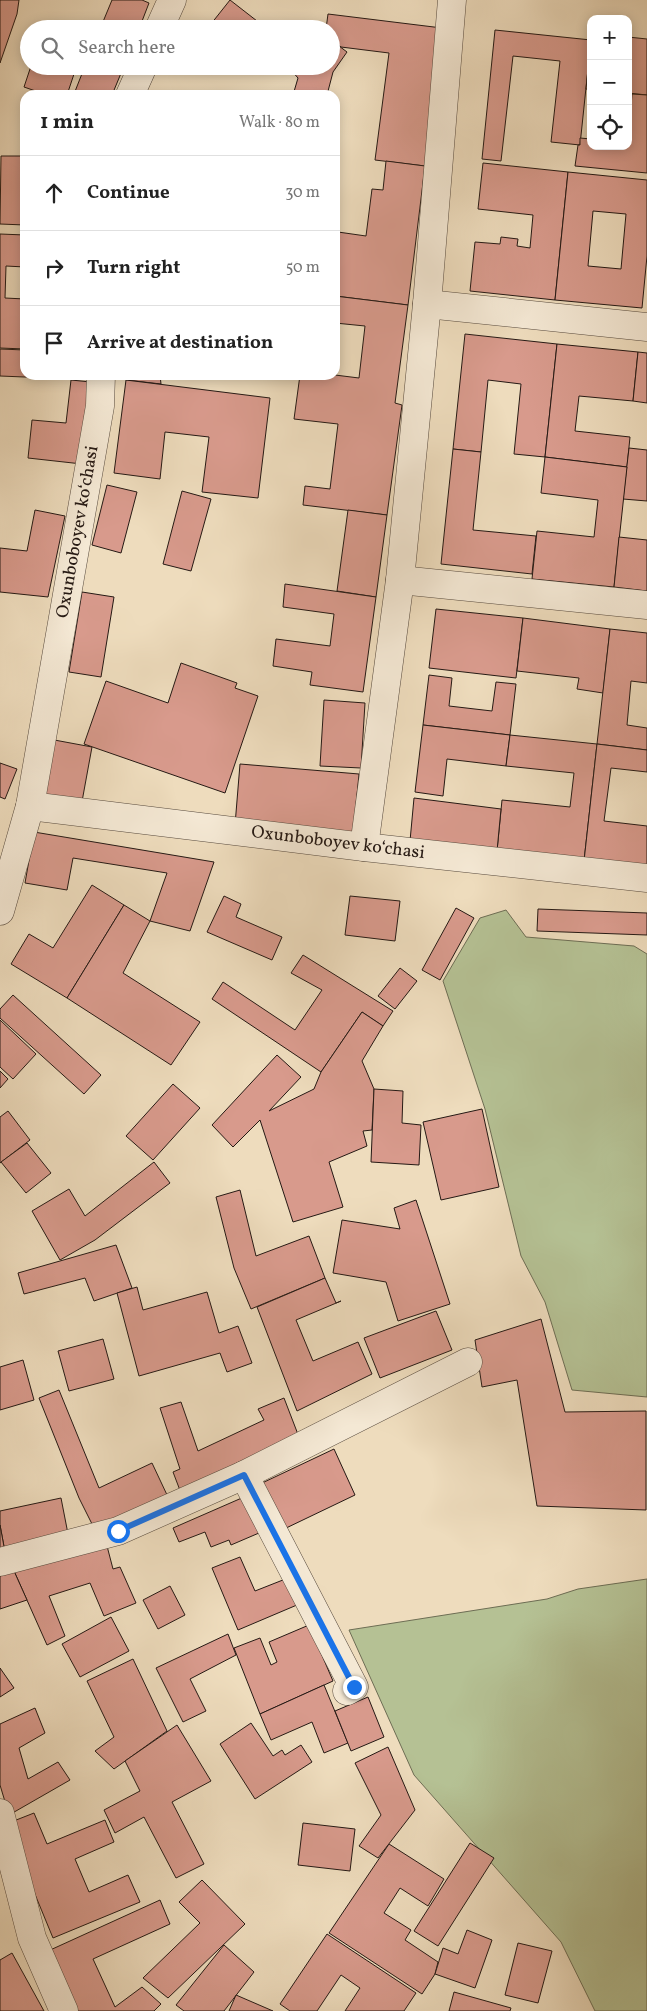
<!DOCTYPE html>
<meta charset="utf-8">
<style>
body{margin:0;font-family:Vollkorn,serif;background:#f2f2f2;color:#222}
.controls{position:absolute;right:15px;top:15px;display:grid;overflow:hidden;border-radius:10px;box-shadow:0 2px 12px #0003}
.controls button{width:45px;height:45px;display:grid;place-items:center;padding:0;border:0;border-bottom:1px solid #e0e0e0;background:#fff;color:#222;font:25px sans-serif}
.stop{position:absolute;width:15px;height:15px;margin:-11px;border:4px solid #1a73e8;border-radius:50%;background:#fff}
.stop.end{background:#1a73e8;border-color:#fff;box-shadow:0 1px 5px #0008}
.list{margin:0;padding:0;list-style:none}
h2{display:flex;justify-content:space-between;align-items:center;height:65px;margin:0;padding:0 20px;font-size:21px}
h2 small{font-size:16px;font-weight:400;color:#767676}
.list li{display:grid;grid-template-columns:32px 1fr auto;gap:15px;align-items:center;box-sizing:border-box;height:75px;padding:0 20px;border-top:1px solid #e0e0e0}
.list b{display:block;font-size:19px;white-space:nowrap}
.list em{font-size:16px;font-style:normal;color:#767676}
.icon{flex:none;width:28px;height:28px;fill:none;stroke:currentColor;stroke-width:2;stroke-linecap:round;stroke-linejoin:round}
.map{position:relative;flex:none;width:647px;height:2011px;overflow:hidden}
.search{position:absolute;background:#fff;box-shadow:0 2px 12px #0003;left:20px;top:20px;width:320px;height:55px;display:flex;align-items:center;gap:12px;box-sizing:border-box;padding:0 18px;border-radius:28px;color:#767676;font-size:19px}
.panel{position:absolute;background:#fff;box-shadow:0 2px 12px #0003;left:20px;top:90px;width:320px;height:290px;border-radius:15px}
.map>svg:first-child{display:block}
.green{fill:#b5c194;stroke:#6d6d54}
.building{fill:#d89a8c;stroke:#251914;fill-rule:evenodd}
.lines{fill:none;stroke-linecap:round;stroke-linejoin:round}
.minor-casing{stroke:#574a3e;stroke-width:29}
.minor{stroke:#f4e8d4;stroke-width:28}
.route{stroke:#1a73e8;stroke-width:6}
.labels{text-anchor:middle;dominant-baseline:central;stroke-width:5;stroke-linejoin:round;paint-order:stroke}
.street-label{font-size:18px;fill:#251914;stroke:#f4e8d4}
</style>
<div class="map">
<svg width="647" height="2011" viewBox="0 0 647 2011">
<rect width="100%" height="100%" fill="#eedcbd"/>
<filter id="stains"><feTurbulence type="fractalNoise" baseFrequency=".004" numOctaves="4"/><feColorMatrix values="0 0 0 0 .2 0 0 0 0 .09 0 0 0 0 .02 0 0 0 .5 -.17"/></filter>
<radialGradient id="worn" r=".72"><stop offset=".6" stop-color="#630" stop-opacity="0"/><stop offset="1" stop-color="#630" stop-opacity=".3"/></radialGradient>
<g class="green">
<path d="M506,910l20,27 108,9 13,8v443l-75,-7 -27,-88 -24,-46 -36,-147 -42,-128 37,-63z"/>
<path d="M647,1579v432h-52l-34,-69 -147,-167 -65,-145 198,-31 31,-10z"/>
</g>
<g class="building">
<path d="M0,0h19l-2,14 -17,49z"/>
<path d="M112,0h30l7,3 -10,26h-39z"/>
<path d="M230,0l27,21 -7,8h-43z"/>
<path d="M328,14l114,14 -17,138 -50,-6 14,-107 -48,-6 -10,-7v-11h-5z"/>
<path d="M307,21l10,8h-16z"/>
<path d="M495,30l96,10 -11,105 -29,-3 9,-81 -47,-5 -12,105 -19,-2z"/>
<path d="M628,37l19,2v56l-19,-2z"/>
<path d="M331,40l16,12 -14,20 -6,23h-34l5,-17 -7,-8 2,-4h38z"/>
<path d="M591,40v50l-5,-1z"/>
<path d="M31,66h30l14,5 -8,24h-20l-23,-8z"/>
<path d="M85,66h39l-12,29h-43v-2l5,1z"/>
<path d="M214,66h15l-6,7z"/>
<path d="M632,94l15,1v78l-72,-7 3,-21h2v-7l11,1v7h37z"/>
<path d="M1,156h24v69l-25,-1z"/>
<path d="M386,161l39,5 -17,139 -73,-9v-35l3,-29 28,4 6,-47 11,1z"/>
<path d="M483,163l85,9 -13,128 -85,-9 5,-49 25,2 1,-7 17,2 -1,7 13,2 3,-33 -55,-6z"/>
<path d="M568,172l79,8v76l-5,52 -87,-8zM593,211l33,3 -5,55 -33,-3z"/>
<path d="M0,234l25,1v32l-19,-1 -1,32 20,1v50l-25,-1z"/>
<path d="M335,296l73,9 -13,98 7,2 -15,110 -84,-10 2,-19 25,3 8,-65 -44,-5 6,-44h35l24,3 6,-52 -30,-3z"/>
<path d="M465,334l92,10 -12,113 -31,-3 7,-70 -33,-4 -7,72 -28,-3z"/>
<path d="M557,344l81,8 -5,49 -54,-5 -4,35 55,6 -3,30 -82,-10z"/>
<path d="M0,349l25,1v25h24v3l-49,-2z"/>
<path d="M638,352l9,1v50l-14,-2z"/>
<path d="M126,375h34l1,9 -35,-4z"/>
<path d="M71,380l20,2 -9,82 -54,-6 4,-38 34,3z"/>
<path d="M126,380l144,18 -12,100 -56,-6 7,-55 -44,-5 -5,47 -46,-6z"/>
<path d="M629,448l18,2v51l-24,-2z"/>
<path d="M453,449l28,3 -8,78 63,6 -4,38 -91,-10z"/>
<path d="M545,457l82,10 -13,120 -82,-8 5,-48 57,6 4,-37 -57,-7z"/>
<path d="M107,485l30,7 -16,61 -29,-8z"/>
<path d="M182,491l29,8 -20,72 -28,-7z"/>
<path d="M35,510l30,6 -17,81 -48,-5v-44l27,3z"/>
<path d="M348,510l39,5 -11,82 -39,-6z"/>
<path d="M619,537l28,3v51l-33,-4z"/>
<path d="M285,584l91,13 -13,95 -53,-7 2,-13 -39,-6 3,-27 54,7 4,-32 -51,-7z"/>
<path d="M82,592l32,5 -13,80 -32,-5z"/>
<path d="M436,609l87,9 -7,60 -87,-10z"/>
<path d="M523,618l87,11 -7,64 -26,-4 2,-11 -62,-7z"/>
<path d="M610,629l37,4v50l-16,-2 -4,44 20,3v22l-50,-6z"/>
<path d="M181,663l56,20 -2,5 23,8 -33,97 -141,-49 22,-63 62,22z"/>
<path d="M429,675l23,3 -3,28 43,5 4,-29 20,2 -6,51 -87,-10z"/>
<path d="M324,700l41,3 -4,65 -41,-2z"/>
<path d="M423,725l87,10 -4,31 -59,-7 -4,37 -28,-4z"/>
<path d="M510,735l87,9 -13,117 -87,-10 5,-51 68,7 4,-34 -68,-7z"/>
<path d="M49,739l43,8 -11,60 -42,-8z"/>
<path d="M597,744l50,6v22l-36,-4 -7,53 43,5v42l-63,-7z"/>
<path d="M0,763l17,6 -12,30 -5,-2z"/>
<path d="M240,764l119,10 -6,62 -118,-11z"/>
<path d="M414,798l87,11 -4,42 -87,-10z"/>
<path d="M34,832l180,30 -24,69 -40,-10 17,-48 -94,-15 -6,32 -42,-7z"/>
<path d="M92,885l32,20 -57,93 -56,-34 18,-30 24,14z"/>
<path d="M224,896l17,8 -5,13 46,20 -10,23 -65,-28z"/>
<path d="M350,896l50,5 -5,40 -50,-6z"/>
<path d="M124,905l26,16 -27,52 77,49 -29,43 -104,-67z"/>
<path d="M456,908l18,10 -34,62 -18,-10z"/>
<path d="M538,909l109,4v22l-110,-4z"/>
<path d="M303,955l90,56 -10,15 -21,-14 -41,60 -109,-73 11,-17 72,48 27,-40 -31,-17z"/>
<path d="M400,968l17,13 -22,28 -17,-13z"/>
<path d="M13,995l88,80 -17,19 -84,-76v-9z"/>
<path d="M362,1012l21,14 -21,35 12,28 -2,41 -9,1 4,15 -38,16 14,45 -50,15 -33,-102 -27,27 -21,-22 65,-70 24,22 -32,34 45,-22 7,-17z"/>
<path d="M0,1020l36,34 -23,25 -13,-12z"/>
<path d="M0,1071l8,8 -8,9z"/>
<path d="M173,1084l27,24 -47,52 -27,-24z"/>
<path d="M374,1089l29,2 -1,32 19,2 -2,40 -48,-3z"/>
<path d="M482,1109l17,78 -58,13 -18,-78z"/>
<path d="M8,1111l22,29 -30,23v-46z"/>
<path d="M27,1143l24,30 -25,20 -25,-31z"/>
<path d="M154,1162l16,21 -75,57 -35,20 -28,-49 37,-22 16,27z"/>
<path d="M240,1190l16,66 53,-20 16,42 -74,31 -17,-41 -18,-71z"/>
<path d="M416,1200l34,104 -52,17 -12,-39 -53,-9 9,-53 58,9 -6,-21z"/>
<path d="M116,1245l16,43 -38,13 -9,-23 -61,16 -6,-21z"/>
<path d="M325,1278l11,25 5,-2 -45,19 17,41 45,-19 14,32 -75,37 -40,-104z"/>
<path d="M137,1287l6,23 64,-18 12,41 19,-7 14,37 -25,9 -7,-19 -81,23 -22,-83z"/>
<path d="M436,1311l16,39 -72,28 -16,-40z"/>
<path d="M541,1319l24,93 81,-1v99l-109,-4 -20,-126 -35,7 -7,-47z"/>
<path d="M103,1339l11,40 -45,12 -11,-40z"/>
<path d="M23,1360l11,40 -34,10v-43z"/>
<path d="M59,1390l40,98 53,-25 16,34 -72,35 -17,-34 -40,-100z"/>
<path d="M284,1398l15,39 -118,56 -8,-21 7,-3 -20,-61 21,-6 17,49 66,-31 -6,-11z"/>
<path d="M334,1449l21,46 -73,35 -22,-46z"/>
<path d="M244,1497l15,36 -28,12 -2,-5 -18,7 -6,-15 -26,10 -6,-14z"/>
<path d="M61,1498l8,41 -64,13 -5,-27v-14z"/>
<path d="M0,1525l5,27 -5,1z"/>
<path d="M107,1546l6,23 7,-2 16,36 -32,13 -14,-33 -41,13 16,40 -18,9 -33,-74z"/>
<path d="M240,1557l15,34 38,-15 11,26 -66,28 -26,-62z"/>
<path d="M14,1571l13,29 -27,9v-33z"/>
<path d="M170,1586l15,29 -27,14 -15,-29z"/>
<path d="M111,1617l18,34 -49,26 -18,-33z"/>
<path d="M309,1625l24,56 -73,33 -26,-66 26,-10 11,27 6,-3 -8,-20z"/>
<path d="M228,1634l8,21 -46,24 16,32 -23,11 -27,-54z"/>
<path d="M133,1659l34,72 -53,38 -19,-18 19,-14 -27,-56z"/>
<path d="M0,1668l14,20 -14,9z"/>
<path d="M324,1685l24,58 -24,10 -12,-31 -41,18 -11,-26z"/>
<path d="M368,1697l16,40 -33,14 -16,-40z"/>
<path d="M35,1708l10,25 -26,15 9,31 30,-17 12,18 -61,35 -9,-30v-61z"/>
<path d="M251,1723l22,33 9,-6 3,5 16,-10 11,17 -57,37 -35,-55z"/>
<path d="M177,1725l34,56 -39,21 32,62 -28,14 -32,-61 -29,16 -11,-23 36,-19 -15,-30z"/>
<path d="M388,1747l27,63 -37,48 -19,-12 22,-31 -26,-52z"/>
<path d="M34,1813l13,31 58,-24 9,22 -39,17 14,33 39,-17 12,27 -87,36 -47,-114z"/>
<path d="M303,1823l52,6 -5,42 -52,-6z"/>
<path d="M470,1843l24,15 -56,88 -24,-15z"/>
<path d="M389,1844l55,35 -16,27 -28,-18 -16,25 27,17 -6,10 33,22 -3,12 -13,20 -93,-61z"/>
<path d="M202,1880l43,44 -77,74 -25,-20 57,-55 -21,-21z"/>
<path d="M160,1900l10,24 -77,35 22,48 27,-20 19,17 -7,7h-79l-27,-60z"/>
<path d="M467,1930l25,10 -17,48 -40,-14 8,-26 15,6z"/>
<path d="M327,1934l89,59 -12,18h-59l15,-23 -19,-13 -24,36h-27l-10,-7z"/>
<path d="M518,1943l34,8 -14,52 -33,-8z"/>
<path d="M224,1945l30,27 -30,39h-40l-8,-6z"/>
<path d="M12,1953l32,58h-44v-51z"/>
<path d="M454,1992l57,16 -1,3h-61z"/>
<path d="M236,1995l37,16h-44z"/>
</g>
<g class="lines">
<g class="minor-casing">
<g id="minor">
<path d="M159,29l13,-29"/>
<path d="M130,95l13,-29"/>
<path d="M427,304l220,23"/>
<path d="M400,580l247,25"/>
<path d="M30,806l334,41 283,31"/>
<path d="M364,847l36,-267 27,-276 25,-304"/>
<path d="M0,911l30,-105 70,-400 1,-31"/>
<path d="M244,1475l110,212 -7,4"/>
<path d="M0,1562l118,-31 126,-56 224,-113"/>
<path d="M0,1813l32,125 32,73"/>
</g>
</g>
<use href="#minor" class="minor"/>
</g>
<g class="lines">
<path class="route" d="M118,1531l126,-56 110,212"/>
</g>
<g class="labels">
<g class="street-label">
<text transform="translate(78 532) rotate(-80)">Oxunboboyev koʻchasi</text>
<text transform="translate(338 843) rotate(7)">Oxunboboyev koʻchasi</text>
</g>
</g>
<rect width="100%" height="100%" filter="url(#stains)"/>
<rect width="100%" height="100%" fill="url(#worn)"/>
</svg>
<div class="controls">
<button>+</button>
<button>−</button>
<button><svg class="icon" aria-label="locate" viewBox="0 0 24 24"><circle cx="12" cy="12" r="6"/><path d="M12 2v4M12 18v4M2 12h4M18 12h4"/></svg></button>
</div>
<div class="stop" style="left:118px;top:1531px"></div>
<div class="stop end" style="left:354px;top:1687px"></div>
<div class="search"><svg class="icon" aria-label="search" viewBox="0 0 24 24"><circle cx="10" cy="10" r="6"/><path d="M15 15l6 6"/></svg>Search here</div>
<section class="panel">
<h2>1 min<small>Walk · 80 m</small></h2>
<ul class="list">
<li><svg class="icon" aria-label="ahead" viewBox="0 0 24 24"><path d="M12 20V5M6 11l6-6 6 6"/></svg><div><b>Continue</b></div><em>30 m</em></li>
<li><svg class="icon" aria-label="right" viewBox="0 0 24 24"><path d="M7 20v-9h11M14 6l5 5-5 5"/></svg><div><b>Turn right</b></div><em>50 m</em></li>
<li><svg class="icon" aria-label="arrive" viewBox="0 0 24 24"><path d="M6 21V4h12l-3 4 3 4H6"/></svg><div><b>Arrive at destination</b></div></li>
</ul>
</section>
</div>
